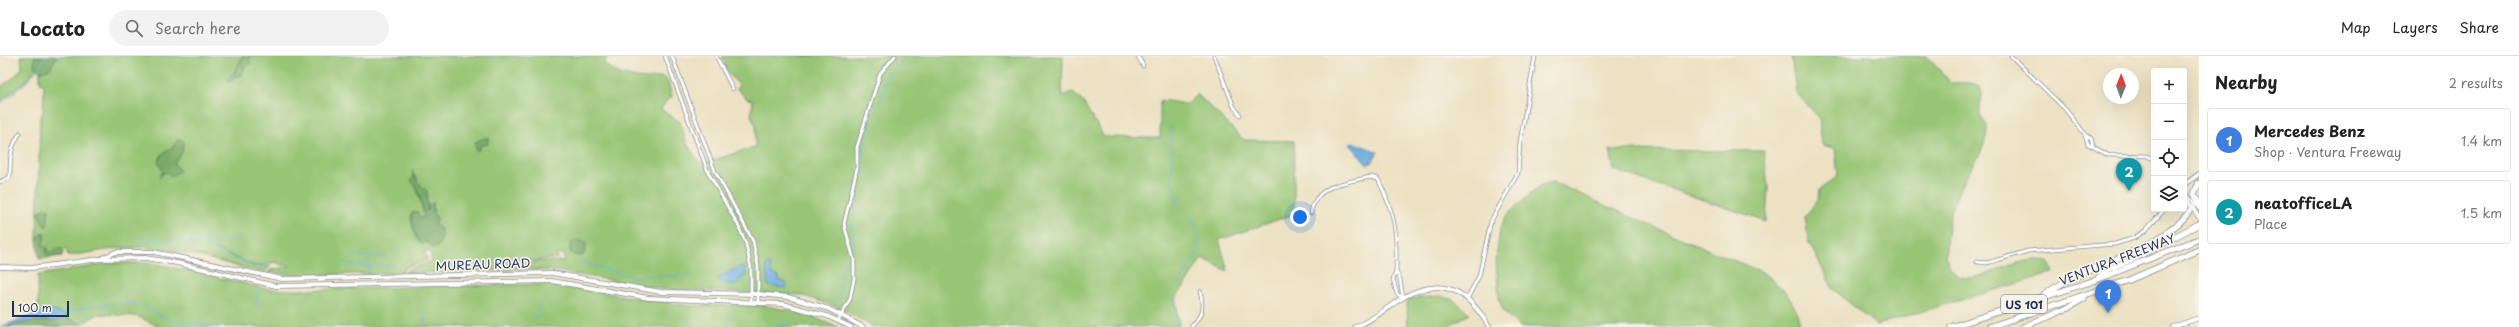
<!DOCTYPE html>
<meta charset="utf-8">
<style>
body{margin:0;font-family:"Playpen Sans",sans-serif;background:#f2f2f2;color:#222}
.controls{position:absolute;right:12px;top:12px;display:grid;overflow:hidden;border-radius:4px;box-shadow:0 4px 16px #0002}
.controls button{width:36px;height:36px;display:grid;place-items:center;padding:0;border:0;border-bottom:1px solid #e0e0e0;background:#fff;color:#222;font:20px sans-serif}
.compass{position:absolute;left:2103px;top:12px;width:36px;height:36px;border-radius:50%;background:#fff;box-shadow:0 4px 16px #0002;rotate:1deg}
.scale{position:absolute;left:12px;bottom:10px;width:57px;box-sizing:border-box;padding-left:4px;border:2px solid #1b2f5e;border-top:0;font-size:11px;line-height:14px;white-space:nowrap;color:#1b2f5e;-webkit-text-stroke:3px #f7f3e8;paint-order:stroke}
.you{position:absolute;left:1300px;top:161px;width:14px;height:14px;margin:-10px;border:3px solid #fff;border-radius:50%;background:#1a73e8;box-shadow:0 0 0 6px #1a73e833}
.badge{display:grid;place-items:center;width:26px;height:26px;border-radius:50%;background:#d1495b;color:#fff;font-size:13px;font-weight:700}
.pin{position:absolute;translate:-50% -33px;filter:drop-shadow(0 1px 2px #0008)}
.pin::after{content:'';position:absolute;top:21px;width:14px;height:12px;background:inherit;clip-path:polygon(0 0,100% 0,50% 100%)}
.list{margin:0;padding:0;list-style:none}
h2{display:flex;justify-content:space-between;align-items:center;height:52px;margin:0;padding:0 16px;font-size:17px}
h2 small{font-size:13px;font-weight:400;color:#767676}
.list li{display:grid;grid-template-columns:26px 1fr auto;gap:12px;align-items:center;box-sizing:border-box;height:64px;margin:0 8px 8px;padding:0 8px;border:1px solid #e0e0e0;border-radius:4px}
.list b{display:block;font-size:15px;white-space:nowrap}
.list p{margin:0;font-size:13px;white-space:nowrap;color:#767676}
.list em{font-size:13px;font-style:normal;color:#767676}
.icon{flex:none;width:22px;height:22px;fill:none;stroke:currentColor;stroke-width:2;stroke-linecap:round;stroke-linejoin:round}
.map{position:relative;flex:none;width:2199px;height:271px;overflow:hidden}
header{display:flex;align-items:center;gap:24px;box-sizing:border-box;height:56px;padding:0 20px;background:#fff;border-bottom:1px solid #e0e0e0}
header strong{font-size:19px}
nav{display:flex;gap:22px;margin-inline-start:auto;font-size:14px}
.search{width:280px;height:36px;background:#f2f2f2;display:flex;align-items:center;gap:10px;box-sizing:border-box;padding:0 14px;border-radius:22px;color:#767676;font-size:15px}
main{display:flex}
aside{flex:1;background:#fff}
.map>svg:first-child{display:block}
.green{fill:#97c574;stroke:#597a69;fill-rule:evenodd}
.forest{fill:#79aa66;stroke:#4a6c62}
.water{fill:#6aaedf;stroke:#426e9e}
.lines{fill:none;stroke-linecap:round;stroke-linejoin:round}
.stream{stroke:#6aaedf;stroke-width:1}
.minor-casing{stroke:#848890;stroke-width:4.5}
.secondary-casing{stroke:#848890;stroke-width:5.5}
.motorway-casing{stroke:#848890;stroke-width:7}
.minor{stroke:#fff;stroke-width:3}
.secondary{stroke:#fff;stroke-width:4}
.motorway{stroke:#fff;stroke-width:5.5}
.labels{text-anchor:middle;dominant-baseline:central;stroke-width:3.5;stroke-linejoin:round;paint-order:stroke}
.shield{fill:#f7f3e8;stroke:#5d6a87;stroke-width:1}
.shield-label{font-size:11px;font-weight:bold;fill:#1b2f5e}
.street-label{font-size:12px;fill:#1b2f5e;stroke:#f7f3e8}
</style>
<header>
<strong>Locato</strong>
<div class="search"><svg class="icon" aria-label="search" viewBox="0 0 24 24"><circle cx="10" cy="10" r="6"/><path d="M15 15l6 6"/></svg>Search here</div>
<nav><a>Map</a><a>Layers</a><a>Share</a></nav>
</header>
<main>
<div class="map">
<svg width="2199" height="271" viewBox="0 0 2199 271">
<rect width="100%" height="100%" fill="#f7f3e8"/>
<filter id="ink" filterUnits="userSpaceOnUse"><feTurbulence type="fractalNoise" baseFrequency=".025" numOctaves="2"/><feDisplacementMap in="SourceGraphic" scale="8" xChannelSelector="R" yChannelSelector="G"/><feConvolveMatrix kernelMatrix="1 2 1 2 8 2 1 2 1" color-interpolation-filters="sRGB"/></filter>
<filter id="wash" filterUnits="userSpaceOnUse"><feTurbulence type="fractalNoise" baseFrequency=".012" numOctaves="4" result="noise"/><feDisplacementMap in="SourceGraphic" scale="16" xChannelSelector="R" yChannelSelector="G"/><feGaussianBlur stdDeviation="0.9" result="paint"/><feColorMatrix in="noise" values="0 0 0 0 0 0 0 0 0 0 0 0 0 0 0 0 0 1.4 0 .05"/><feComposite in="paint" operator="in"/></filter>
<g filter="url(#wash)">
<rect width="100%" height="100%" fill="#ece1c2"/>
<g class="green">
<path d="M21,0h14l1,13 -11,13 -25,20v-15l12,-8 10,-11z"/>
<path d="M57,0h186c-2,10 -12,16 -14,26h2l3,-5 8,-2 2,-8 7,-11h357l-4,7c9,11 31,16 44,16 8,0 11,-4 19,0l5,18 -5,3 -6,9 19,13 7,22 14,20 54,-17 1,-22 -5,-9 2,-16 -6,-1 -10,-10 2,-4 -12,-13 -5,-16h341l-1,40 10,-4 11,10 21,35 56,1v-38l27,4 10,-10 47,46 50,1v73l-75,26 9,31 -26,-13 -26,41 3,28h-306l-32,-19 -40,-13 -139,-6 -105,-18 -40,-2 18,-7 29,-1v-7h-7v4l-32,4 -13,8 -106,3 1,-3 25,-9 -2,-10 -6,1 4,8 -22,7 -4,6 -99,2 -35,-2 2,-3 19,-3v-2h-8l-5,-3 -20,4 -41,-17 38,17h17l-6,7c-37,-8 -73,-22 -111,-25 -28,-3 -57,4 -85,8l-2,-8 -2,3 -11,-1 -2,3 -5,-1 -5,-7 4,-11 -4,-1 -4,7 3,-123 3,-4 1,-27 -4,-4v-10l13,-8zM413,119l4,2v4l11,13 -3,13 2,5 2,-8 4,2 1,18 4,1 5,9 -2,6 -9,8 -5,-7 -5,3 -5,-4c-2,-7 -6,-17 -6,-24l8,-2v4h6c-4,-15 -8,-27 -12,-43zM587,186l-4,14 -13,-4v-5z"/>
<path d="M1791,0h136l24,27c10,0 30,-4 31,11 0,6 -3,12 -2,18 0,7 8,11 7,19 -2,19 -14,34 -23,49 -11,20 -17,44 -18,67 0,12 2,25 15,30 21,7 59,-25 88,-15l4,11 -177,52 -43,-36 -24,-46 -4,-26 13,-18 1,-9 19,-14 -3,-28 -13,-3 -3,-27 -23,-26z"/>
<path d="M1610,94l154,1 4,36 -2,34 -152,-51z"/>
<path d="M1553,126l103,46 106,44c20,14 35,30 38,55h-280l-16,-15 -5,-12 -3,-40 4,-31 7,-14 34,-30z"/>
<path d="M112,207h41l115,26 29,1 248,-6 146,22 72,-1 41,9 34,13h-677l-25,-11 -37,-2 -18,10 -14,-6 -1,-3 -28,-1v-39z"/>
<path d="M1440,240l14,4 16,14 -24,13h-38l-1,-24 3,-4z"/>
</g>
<g class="forest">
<path d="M35,0h22l-7,13 -10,3 -6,-6z"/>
<path d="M243,0h8l-2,4 2,3 -7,4 -2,8 -8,2 -2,5h-3l-1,-4 6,-5z"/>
<path d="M488,81v7l-7,1 -2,5h-3l-1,-8z"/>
<path d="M178,82l6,3 -2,11 -8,11 6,8 -9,5 -5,-4 -7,5 4,-5 -5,-10 4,-8 12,-8z"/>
<path d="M412,114l5,11 10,10v20l6,-9v11l5,6 -4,5 4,1 5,9 -5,12 -4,3 -7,-7 -5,2c-6,-3 -12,-24 -10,-31l5,-2 3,7h4c-2,-12 -4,-29 -13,-37l3,-4z"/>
<path d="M45,152l4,1 -2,17h-3l-5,-14z"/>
<path d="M43,176l2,8 -3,5 6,3 -2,4 4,1 3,-3 7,-2 4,3 -2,5 -23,3 -2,-19z"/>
<circle cx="578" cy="192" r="8"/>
<path d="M67,262l14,6 -25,3h-50c21,-7 41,-4 61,-9z"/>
</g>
<g class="water">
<path d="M1355,87l23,9 -7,11 -4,1 -17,-20z"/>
<path d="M770,208l1,10 8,3v4l8,2 -1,5 -18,-2 -2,-21z"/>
<path d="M741,210l4,2 1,8 -5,2 -2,5 -5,3 -15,-5 -2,-3z"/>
<path d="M44,255h10l12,4 1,3 -13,3 -17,-1 -37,7z"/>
</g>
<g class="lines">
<g class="stream">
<path d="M0,48c19,-14 34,-26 46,-48"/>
<path d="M1171,69l1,59 6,22 16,17 6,27 -26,41 3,36"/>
<path d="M141,183l69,5 30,-6"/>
<path d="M852,193l3,-5 -4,-20 8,-23 -2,-17 8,-13c-5,-18 -2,-21 4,-37 -1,-13 10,-30 15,-42 1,-5 1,-11 2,-16l13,-10 5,-10"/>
<path d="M215,194l39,16 16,-2"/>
<path d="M353,200l34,1"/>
<path d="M580,205l48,15h63"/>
<path d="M343,207l25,3 26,-1"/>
<path d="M368,216v-13"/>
<path d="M835,248l5,-9v-21l11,-22"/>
<path d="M256,249l3,-18"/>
<path d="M256,249l4,-4"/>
<path d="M424,253v18"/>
<path d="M66,260c10,-11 61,-15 75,-11 10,4 20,12 30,15 15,5 30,3 45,7"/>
<path d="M533,263l6,-6 1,-12"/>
<path d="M728,271l1,-12"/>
<path d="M776,271l16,-5"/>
</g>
</g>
</g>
<g filter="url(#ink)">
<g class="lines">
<g class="minor-casing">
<g id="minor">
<path d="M665,0l43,116 30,53 8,19 5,25v32"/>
<path d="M672,0l43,115 38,70 5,25v35"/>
<path d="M716,0l17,33"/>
<path d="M1138,0l5,10"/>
<path d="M1214,0l20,51 6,8"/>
<path d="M2011,0l54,53 20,25 6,4 2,8"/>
<path d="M2085,78l3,10 20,11 39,1 7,3"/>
<path d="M0,126l10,-5c0,-17 0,-30 10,-44"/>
<path d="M2184,135l15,18"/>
<path d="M1311,157c4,-29 37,-31 60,-36l7,2c18,37 19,53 18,93l-3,7 4,15 6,4"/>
<path d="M1977,206l10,1 41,-12 87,-7 19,-6 11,-7 20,-22"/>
<path d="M1396,216l4,7 3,19"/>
<path d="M1468,241l11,-21 12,-55 27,-48 2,-31 15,-86"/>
<path d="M838,265l12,-22 4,-20v-19l-10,-36 13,-56v-21l23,-73 15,-18"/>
<path d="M1191,271c12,-12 13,-19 9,-36"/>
</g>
</g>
<g class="secondary-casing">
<g id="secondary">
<path d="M2184,129l15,-11"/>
<path d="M2184,140l15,21"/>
<path d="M102,202l14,-6h38l128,27 270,-6 109,19 97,2 30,3 41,12 34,18"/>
<path d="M0,211l31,1 69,-9 45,-1 32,5 99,23 276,-5 97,17 134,6 44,12 24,11"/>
<path d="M1355,271c19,-7 32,-20 49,-30 40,-22 65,-5 85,30"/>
<path d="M2173,271l26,-9"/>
</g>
</g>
<g class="motorway-casing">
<g id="motorway">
<path d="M2199,127l-5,11 5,10"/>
<path d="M2099,221l9,-8 25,-10 66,-35"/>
<path d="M2043,240c38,-31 124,-45 149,-89"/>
<path d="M1951,271l145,-47 103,-41"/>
<path d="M1989,271l140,-47 70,-30"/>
<path d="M2023,271l45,-19 16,-10"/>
</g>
</g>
<use href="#minor" class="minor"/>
<use href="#secondary" class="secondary"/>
<use href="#motorway" class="motorway"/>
</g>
</g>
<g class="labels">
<rect class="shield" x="2001" y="239" width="46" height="18" rx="3"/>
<g class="shield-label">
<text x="2024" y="248">US 101</text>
</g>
<g class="street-label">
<text transform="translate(2117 203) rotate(-21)">VENTURA FREEWAY</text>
<text transform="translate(483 208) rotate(-2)">MUREAU ROAD</text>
</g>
</g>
</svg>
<div class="controls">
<button>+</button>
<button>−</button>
<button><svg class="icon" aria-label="locate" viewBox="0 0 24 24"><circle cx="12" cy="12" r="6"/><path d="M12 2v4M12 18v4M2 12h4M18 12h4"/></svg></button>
<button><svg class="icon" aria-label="layers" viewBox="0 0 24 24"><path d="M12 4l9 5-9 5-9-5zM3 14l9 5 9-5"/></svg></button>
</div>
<svg class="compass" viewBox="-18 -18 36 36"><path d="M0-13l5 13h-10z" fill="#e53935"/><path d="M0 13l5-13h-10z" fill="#767676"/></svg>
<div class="scale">100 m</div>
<div class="you"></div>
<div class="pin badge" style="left:2108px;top:257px;background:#3f7fe0">1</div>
<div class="pin badge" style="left:2129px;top:135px;background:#0f9aa8">2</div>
</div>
<aside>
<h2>Nearby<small>2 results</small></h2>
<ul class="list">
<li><span class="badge" style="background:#3f7fe0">1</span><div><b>Mercedes Benz</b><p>Shop · Ventura Freeway</p></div><em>1.4 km</em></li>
<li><span class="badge" style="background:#0f9aa8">2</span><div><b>neatofficeLA</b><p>Place</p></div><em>1.5 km</em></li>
</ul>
</aside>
</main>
